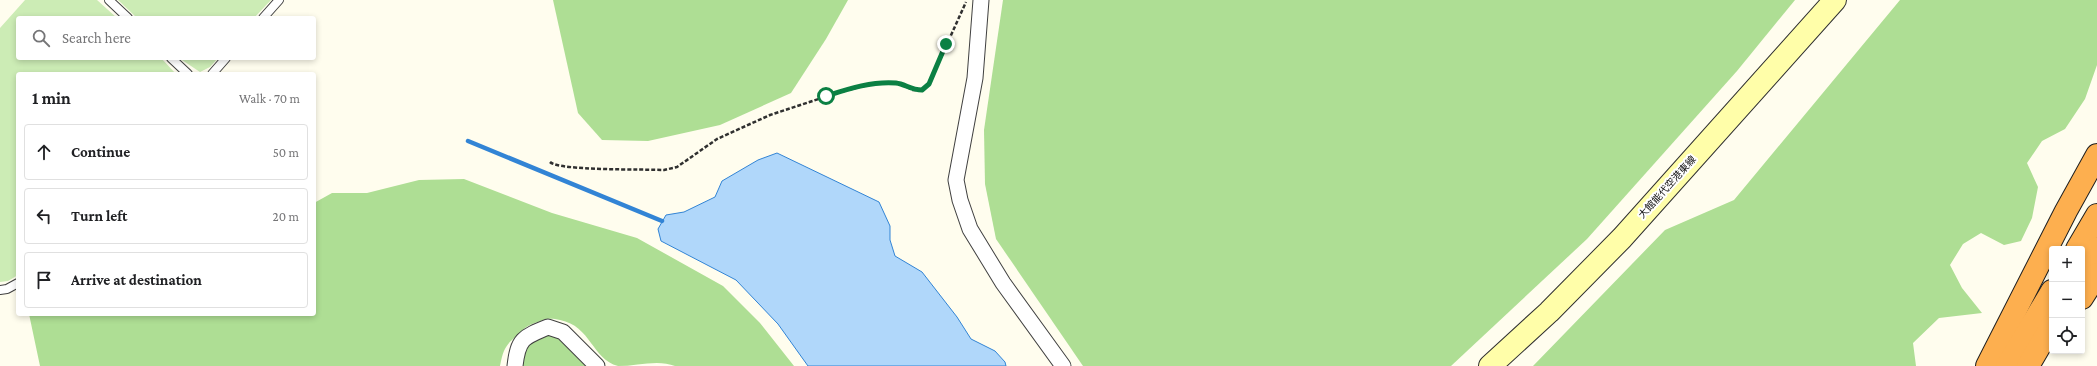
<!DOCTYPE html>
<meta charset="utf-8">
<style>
body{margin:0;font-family:"Crimson Pro","Noto Sans JP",serif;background:#f2f2f2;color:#202124}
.controls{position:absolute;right:12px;bottom:12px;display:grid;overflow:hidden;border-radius:4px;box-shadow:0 2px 6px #0003}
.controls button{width:36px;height:36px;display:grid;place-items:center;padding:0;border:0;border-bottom:1px solid #e0e0e0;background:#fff;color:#202124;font:20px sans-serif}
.stop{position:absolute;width:12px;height:12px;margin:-9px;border:3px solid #0b8043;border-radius:50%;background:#fff}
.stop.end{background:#0b8043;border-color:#fff;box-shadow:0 1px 4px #0008}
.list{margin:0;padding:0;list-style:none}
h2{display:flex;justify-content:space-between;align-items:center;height:52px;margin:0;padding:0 16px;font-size:17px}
h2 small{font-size:13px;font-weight:400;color:#757577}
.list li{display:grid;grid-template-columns:26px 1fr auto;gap:12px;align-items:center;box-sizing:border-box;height:56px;margin:0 8px 8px;padding:0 8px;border:1px solid #e0e0e0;border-radius:4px}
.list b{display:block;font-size:15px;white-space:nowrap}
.list em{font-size:13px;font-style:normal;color:#757577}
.icon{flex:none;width:22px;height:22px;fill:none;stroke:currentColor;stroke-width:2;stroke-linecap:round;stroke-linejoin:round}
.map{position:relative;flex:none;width:2097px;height:366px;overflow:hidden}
.search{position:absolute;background:#fff;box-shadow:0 2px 6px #0003;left:16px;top:16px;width:300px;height:44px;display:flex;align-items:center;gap:10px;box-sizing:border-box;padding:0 14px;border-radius:4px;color:#757577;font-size:15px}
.panel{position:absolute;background:#fff;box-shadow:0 2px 6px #0003;left:16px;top:72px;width:300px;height:244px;border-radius:4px}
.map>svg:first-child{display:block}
.green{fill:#ccecb5}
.forest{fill:#aede94}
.water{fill:#b0d7fa;stroke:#3284d5}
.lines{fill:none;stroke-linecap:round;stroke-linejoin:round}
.stream{stroke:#3284d5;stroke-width:4.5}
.lane-casing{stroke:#414141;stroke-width:10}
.street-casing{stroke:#414141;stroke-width:17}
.secondary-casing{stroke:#303030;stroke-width:24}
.highway-casing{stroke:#1f1f1f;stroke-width:24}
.path{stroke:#303030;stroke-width:2.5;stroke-dasharray:4 2;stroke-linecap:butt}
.lane{stroke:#fff;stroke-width:8}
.street{stroke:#fff;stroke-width:15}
.secondary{stroke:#fffea9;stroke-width:22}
.highway{stroke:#fdaf4f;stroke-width:22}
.route{stroke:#0b8043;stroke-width:5}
.labels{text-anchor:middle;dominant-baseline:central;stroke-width:4;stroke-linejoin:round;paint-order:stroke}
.street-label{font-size:10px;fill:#0e0e0e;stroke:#fff}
</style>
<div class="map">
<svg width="2097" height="366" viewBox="0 0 2097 366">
<rect width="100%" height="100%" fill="#fffdee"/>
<g class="green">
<path d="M25,0h72l20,18h-99v40h143l15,16h-158v201l-10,6 -8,1v-254z"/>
<path d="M118,0h153l-17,18h-117z"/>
<path d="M179,58h39l-8,9 -10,5z"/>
</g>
<g class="forest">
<path d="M553,0h295l-22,39 -35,54 -71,32 -72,16 -46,-1 -24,-27z"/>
<path d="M1003,0h792l-58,71 -150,168 -136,127h-368l-87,-127 -11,-55 -1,-54z"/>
<path d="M1900,0h197v65l-12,34 -20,30 -23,12 -15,22 11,24 -6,31 -11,23 -17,4 -23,-12 -18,11 -13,21 12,23 20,25 -43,5 -26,25 3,23h-383l132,-136 69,-30z"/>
<path d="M464,179l88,34 85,25 86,48 37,37 34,43h-119c-17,-7 -38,0 -57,0 -26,-7 -27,-40 -58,-46 -6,-1 -11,-2 -17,0 -7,3 -14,4 -19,9 -16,15 -20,15 -24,37h-460l-11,-52h285v-111l18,-10h35l52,-13z"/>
<path d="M554,334l10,7 26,25h-67l-2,-4c7,-20 12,-24 33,-28z"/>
</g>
<path class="water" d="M777,153l102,49 11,24v14l5,16 27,16 35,45 14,22 24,12 10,11 1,4h-198l-30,-42 -42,-44 -75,-39 -3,-12 8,-14 18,-3 31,-15 7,-16 36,-21z"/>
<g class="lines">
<path class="stream" d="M468,141l194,80"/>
<g class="lane-casing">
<g id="lane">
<path d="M109,0l19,18"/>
<path d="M263,18l16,-18"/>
<path d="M171,58l17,16"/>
<path d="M212,74l14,-16"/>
<path d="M0,290l7,-1 11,-6"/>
</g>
</g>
<g class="street-casing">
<g id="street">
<path d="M981,0l-6,78 -19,102 4,20 10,29 33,54 60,83"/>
<path d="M515,366c3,-27 8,-29 33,-39l15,5 34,34"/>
</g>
</g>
<g class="secondary-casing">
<path id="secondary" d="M1490,366l59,-54 73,-74 213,-238"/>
</g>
<g class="highway-casing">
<g id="highway">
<path d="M2077,249l20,-34"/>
<path d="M2082,274l15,-26"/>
<path d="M2082,298l15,-24"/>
<path d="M1987,366l79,-155 31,-56"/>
<path d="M2007,366l45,-75"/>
<path d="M2028,366l24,-41"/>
</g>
</g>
<path class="path" d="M550,162c9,9 96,7 114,8l13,-3 40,-28 53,-24 70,-23 36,-9h22l15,7h9l7,-6 37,-82"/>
<use href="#lane" class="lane"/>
<use href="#street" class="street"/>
<use href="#secondary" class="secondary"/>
<use href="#highway" class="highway"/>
</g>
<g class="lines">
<path class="route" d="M826,96c22,-7 46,-15 70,-13 9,1 15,7 26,7l7,-6 17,-40"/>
</g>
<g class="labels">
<g class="street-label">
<text transform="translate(1667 187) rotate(-48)">大館能代空港東線</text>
</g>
</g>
</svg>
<div class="controls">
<button>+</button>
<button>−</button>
<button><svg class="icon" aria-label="locate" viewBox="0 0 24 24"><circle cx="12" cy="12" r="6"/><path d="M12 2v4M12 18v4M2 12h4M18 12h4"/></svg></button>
</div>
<div class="stop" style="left:826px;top:96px"></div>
<div class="stop end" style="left:946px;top:44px"></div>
<div class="search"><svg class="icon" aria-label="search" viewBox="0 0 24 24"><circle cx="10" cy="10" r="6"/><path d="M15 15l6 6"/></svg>Search here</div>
<section class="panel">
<h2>1 min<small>Walk · 70 m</small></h2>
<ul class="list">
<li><svg class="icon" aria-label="ahead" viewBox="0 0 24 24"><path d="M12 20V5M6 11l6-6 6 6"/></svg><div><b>Continue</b></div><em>50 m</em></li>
<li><svg class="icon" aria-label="left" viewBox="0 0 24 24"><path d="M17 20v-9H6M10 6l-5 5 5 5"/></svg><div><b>Turn left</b></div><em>20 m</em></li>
<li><svg class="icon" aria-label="arrive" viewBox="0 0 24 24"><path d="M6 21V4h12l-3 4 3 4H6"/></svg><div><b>Arrive at destination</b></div></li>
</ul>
</section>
</div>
